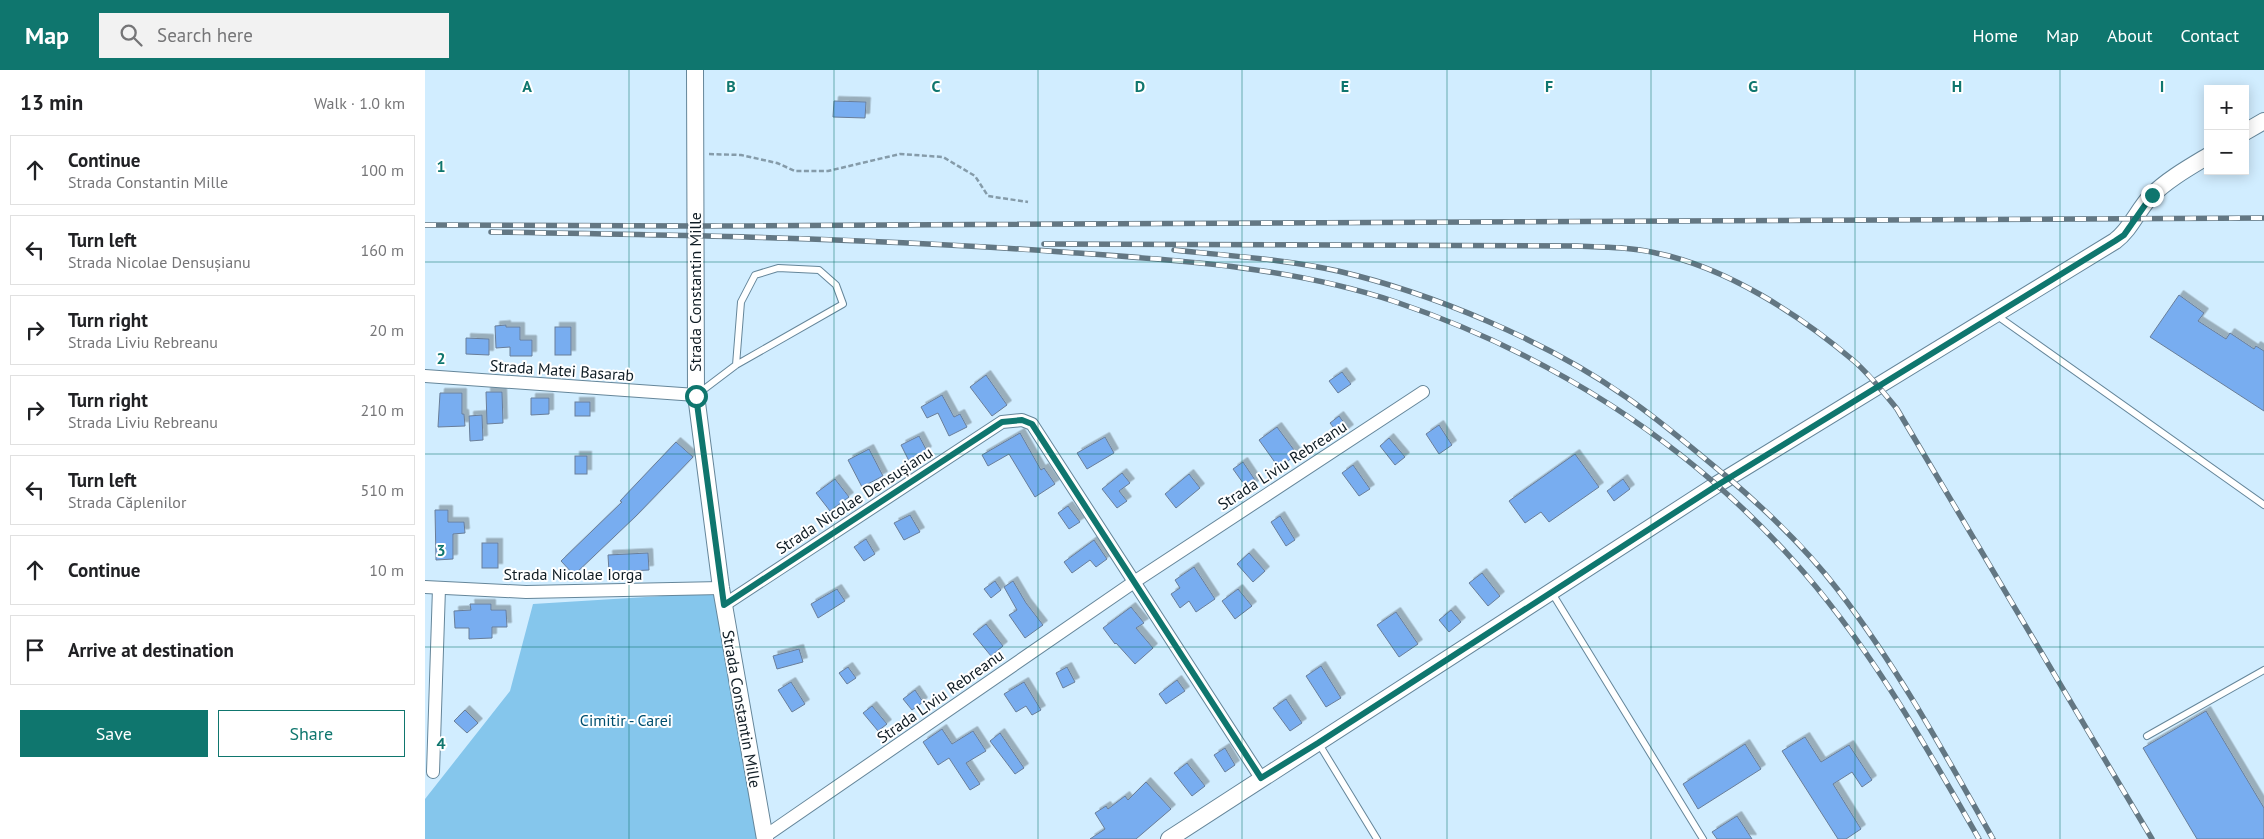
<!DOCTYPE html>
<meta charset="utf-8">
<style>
body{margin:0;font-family:"PT Sans",sans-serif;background:#f2f2f2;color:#202124}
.controls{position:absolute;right:15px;top:15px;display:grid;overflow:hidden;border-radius:0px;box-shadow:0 2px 12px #0003}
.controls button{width:45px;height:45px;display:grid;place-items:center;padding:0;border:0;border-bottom:1px solid #e0e0e0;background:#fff;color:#202124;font:25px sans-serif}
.stop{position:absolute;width:15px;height:15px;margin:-11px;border:4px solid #0f766e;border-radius:50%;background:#fff}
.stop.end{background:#0f766e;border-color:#fff;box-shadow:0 1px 5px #0008}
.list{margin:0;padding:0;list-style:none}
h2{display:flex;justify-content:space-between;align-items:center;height:65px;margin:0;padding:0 20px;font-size:21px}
h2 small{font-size:16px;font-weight:400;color:#757577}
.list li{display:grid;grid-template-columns:32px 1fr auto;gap:15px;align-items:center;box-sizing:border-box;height:70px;margin:0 10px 10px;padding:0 10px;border:1px solid #e0e0e0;border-radius:0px}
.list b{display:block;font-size:19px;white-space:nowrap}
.list p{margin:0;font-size:16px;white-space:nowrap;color:#757577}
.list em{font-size:16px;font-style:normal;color:#757577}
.actions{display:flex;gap:10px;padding:15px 20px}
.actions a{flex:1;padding:11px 0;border:1px solid #0f766e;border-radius:0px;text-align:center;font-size:18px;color:#0f766e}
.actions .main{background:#0f766e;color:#fff}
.icon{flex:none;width:28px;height:28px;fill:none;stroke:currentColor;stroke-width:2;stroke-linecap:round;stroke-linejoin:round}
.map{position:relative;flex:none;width:1839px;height:769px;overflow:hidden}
header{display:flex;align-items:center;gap:30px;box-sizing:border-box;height:70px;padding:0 25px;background:#0f766e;color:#fff}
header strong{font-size:24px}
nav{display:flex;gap:28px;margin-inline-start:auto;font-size:18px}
.search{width:350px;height:45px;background:#f2f2f2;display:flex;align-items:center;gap:12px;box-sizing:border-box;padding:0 18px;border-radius:0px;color:#757577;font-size:19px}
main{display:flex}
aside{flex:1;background:#fff}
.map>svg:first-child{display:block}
.green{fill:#85c6ec}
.building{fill:#78adf0;stroke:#697e99;filter:url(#shadow)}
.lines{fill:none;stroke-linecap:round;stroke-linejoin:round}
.lane-casing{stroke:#65869a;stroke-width:8}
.street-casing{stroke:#65869a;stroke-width:14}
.secondary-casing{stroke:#65869a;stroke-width:18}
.path{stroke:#859ba9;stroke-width:2.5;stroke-dasharray:5 2.5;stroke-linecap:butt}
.lane{stroke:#fff;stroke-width:6}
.street{stroke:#fff;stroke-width:12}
.secondary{stroke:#fff;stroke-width:16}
.rail-casing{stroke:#637783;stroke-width:5.5}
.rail{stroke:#fff;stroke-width:4;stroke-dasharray:11;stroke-linecap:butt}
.route{stroke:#0f766e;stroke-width:6}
.grid{fill:none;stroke:#0f766e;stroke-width:1;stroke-opacity:0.55}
.labels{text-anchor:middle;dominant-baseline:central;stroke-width:4;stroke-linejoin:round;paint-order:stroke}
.street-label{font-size:16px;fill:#101d25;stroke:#fff}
.park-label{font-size:16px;fill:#004f70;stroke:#fff}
.grid-label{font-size:16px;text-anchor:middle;font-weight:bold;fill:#0f766e;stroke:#fff;stroke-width:4;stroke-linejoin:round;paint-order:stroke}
</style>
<header>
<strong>Map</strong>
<div class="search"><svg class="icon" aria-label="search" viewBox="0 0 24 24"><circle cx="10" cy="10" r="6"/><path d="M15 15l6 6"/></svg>Search here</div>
<nav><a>Home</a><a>Map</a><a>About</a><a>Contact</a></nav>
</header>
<main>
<aside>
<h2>13 min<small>Walk · 1.0 km</small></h2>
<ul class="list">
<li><svg class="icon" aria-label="ahead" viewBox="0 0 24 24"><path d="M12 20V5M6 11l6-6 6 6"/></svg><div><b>Continue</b><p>Strada Constantin Mille</p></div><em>100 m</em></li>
<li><svg class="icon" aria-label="left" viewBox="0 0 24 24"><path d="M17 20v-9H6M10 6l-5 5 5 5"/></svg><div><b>Turn left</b><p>Strada Nicolae Densușianu</p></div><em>160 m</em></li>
<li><svg class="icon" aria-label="right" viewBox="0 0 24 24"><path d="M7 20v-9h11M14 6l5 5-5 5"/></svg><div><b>Turn right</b><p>Strada Liviu Rebreanu</p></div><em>20 m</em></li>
<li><svg class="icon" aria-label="right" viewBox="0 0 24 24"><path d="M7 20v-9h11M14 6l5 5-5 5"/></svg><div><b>Turn right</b><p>Strada Liviu Rebreanu</p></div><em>210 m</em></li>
<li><svg class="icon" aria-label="left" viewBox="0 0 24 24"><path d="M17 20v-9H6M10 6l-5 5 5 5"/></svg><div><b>Turn left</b><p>Strada Căplenilor</p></div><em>510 m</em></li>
<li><svg class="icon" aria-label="ahead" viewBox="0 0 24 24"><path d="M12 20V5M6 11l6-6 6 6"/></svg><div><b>Continue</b></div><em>10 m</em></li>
<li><svg class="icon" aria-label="arrive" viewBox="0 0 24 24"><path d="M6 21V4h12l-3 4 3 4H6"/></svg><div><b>Arrive at destination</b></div></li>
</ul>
<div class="actions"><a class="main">Save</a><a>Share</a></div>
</aside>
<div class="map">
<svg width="1839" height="769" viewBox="0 0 1839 769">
<defs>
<filter id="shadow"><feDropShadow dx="4.5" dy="-4.5" stdDeviation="0" flood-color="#0004"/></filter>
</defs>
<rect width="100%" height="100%" fill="#d1edff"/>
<path class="green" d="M302,522l38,247h-340v-40l85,-108 23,-87z"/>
<g class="building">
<path d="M409,31l32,1 -1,16 -32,-1z"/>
<path d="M1754,225l25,18 -6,8 28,18 4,-6 24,16 2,-3 8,5v60l-114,-74z"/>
<path d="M81,255v2h14v13h12v16h-22v-9l-14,1 -1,-22z"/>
<rect x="130" y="257" width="16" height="28"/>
<path d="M41,268l23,1v16l-23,-1z"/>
<path d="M917,302l9,12 -13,9 -9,-12z"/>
<path d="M561,305l21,30 -15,11 -22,-29z"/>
<path d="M61,322h16l1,31 -16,1z"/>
<path d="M15,323h22v21h2l1,12 -27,1z"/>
<path d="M517,325l12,22 6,-3 7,13 -18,9 -11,-23 -11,5 -6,-11z"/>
<path d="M106,328h18v16l-18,1z"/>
<rect x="150" y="332" width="15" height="14"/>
<path d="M57,345l1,25 -13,1 -1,-25z"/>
<path d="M914,346l10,13 -9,7 -10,-13z"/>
<path d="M1014,355l13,20 -13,9 -13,-20z"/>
<path d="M852,357l20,27 -18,14 -20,-28z"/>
<path d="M595,363l21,37 3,-2 11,16 -20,13 -26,-43 -21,12 -6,-11z"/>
<path d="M494,366l8,15 -18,10 -8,-16z"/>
<path d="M680,367l9,16 -27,16 -10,-16z"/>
<path d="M964,368l16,19 -10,8 -15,-19z"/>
<path d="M251,372l17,15 -57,59 -62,59 -13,-14 61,-59 -2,-1z"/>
<path d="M444,379l14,27 -21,11 -14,-27z"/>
<path d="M1150,384l24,33 -50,35 -8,-10 -16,11 -16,-22z"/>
<rect x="150" y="386" width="12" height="18"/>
<path d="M818,392l14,21 -9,7 -15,-21z"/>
<path d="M928,395l17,24 -11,7 -17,-23z"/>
<path d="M697,403l8,10 -11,8 8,10 -10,7 -15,-19z"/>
<path d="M764,404l11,14 -24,20 -11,-14z"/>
<path d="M410,409l14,18 -19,14 -14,-18z"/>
<path d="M1198,409l7,10 -16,12 -7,-10z"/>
<path d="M643,436l12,16 -11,7 -11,-16z"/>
<path d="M10,440h13v12h16l1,11 -12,1v25l-17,1z"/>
<path d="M485,445l10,17 -16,8 -10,-17z"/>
<path d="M855,446l15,24 -9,6 -15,-24z"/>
<path d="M441,469l9,15 -11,7 -10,-14z"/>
<path d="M669,470l13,19 -11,8 -6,-7 -18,13 -8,-11z"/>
<rect x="57" y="473" width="16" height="25"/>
<path d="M223,483l1,17 -40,2 -1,-17z"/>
<path d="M824,483l16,18 -12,11 -16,-18z"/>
<path d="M769,497l21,32 -19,13 -7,-11 -9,7 -9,-14 9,-6 -5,-8z"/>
<path d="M1057,503l18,23 -12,10 -19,-23z"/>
<path d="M570,511l6,9 -10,8 -7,-9z"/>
<path d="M588,511l13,22 17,22 -18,13 -16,-23 8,-5 -13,-23z"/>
<path d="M412,519l8,12 -27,17 -7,-14z"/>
<path d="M813,519l14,17 -17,13 -13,-18z"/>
<path d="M45,534h21v6h15l1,17h-15v11l-23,1v-11h-14l-1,-17 17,-1z"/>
<path d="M706,537l13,16 -8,5 17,20 -18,16 -19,-21 -1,1 -12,-16z"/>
<path d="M1026,540l10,12 -12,10 -10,-12z"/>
<path d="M971,542l22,32 -19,13 -22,-32z"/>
<path d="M561,554l17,22 -12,10 -18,-22z"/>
<path d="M374,579l4,13 -26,7 -4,-13z"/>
<path d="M896,596l20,32 -15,9 -20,-31z"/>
<path d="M423,597l8,11 -9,6 -8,-11z"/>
<path d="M642,597l8,15 -12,6 -7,-15z"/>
<path d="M752,610l8,11 -19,13 -7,-10z"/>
<path d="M366,612l14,22 -13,8 -14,-22z"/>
<path d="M599,612l17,28 -9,5 -6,-9 -10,6 -12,-18z"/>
<path d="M490,620l8,12 -11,8 -9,-11z"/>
<path d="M861,629l16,24 -12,8 -17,-23z"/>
<path d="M447,636l15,18 -9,7 -15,-18z"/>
<path d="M40,640l13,13 -11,10 -13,-12z"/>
<path d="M1781,641l58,97v31h-67l-54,-91z"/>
<path d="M517,659l10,15 21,-13 13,20 -20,12 14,21 -10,6 -21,-32 -11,7 -15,-23z"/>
<path d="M575,663l24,35 -9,6 -25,-33z"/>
<path d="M1380,667l16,25 28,-17 23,35 -10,7 -10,-15 -19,12 28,45 -15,10h-8l-56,-88z"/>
<path d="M1320,674l16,25 -63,40 -15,-25z"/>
<path d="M800,678l10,17 -10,7 -11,-17z"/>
<path d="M762,693l18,23 -13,10 -18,-23z"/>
<path d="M721,712l25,27 -35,30h-46l15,-10 -10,-16 11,-7 2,3 17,-13 3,4z"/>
<path d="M1312,746l15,23h-35l-5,-7z"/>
</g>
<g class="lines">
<g class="lane-casing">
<g id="lane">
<path d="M1571,245l268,190"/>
<path d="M274,323l37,-28 107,-61 -7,-19 -17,-15 -41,-2 -23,7 -14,27 -5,63"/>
<path d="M1127,523l151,246"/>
<path d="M1722,666l117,-66"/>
<path d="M894,674l58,95"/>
</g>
</g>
<g class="street-casing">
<g id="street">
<path d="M0,306l271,19"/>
<path d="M0,517l101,5 195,-4"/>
<path d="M299,535l278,-183 20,-2 10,4 229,354"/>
<path d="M8,702l6,-184"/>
<path d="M339,767l370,-255 289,-190"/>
</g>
</g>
<g class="secondary-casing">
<g id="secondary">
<path d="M270,0l1,325 25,193 44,251"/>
<path d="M1820,62l19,-11"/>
<path d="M744,769l547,-354 399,-244c16,-12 22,-30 36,-45 16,-16 37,-28 57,-40"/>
</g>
</g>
<path class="path" d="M284,84l32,1 36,8 18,8h33l72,-17 43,3 32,19 13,20 40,6"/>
<use href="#lane" class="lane"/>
<use href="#street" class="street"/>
<use href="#secondary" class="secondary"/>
<g class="rail-casing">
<g id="rail">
<path d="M0,155l270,1 1569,-8"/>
<path d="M66,162c190,3 381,6 571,20 112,8 227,14 334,50 151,51 289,138 396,257 76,84 131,182 187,280"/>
<path d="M619,174l533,2c26,1 53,1 79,7 70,14 144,62 198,108 16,14 29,31 43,48l255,430"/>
<path d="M749,180c55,6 111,9 164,21 94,22 209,70 288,126 35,24 67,52 100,79 41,35 79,71 112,114 60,78 107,164 155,249"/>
</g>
</g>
<use href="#rail" class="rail"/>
</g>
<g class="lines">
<path class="route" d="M271,326l28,209 278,-183 20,-2 10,4 229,354 57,-35 398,-257 399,-245 9,-6 28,-40"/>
</g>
<path class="grid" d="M204,0v769M409,0v769M613,0v769M817,0v769M1022,0v769M1226,0v769M1430,0v769M1635,0v769M0,192h1839M0,384h1839M0,577h1839"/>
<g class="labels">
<g class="street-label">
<text transform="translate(270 222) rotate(-90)">Strada Constantin Mille</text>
<text transform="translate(137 300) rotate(4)">Strada Matei Basarab</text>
<text transform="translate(857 395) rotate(-33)">Strada Liviu Rebreanu</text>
<text transform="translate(429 430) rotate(-33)">Strada Nicolae Densușianu</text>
<text x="148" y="504">Strada Nicolae Iorga</text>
<text transform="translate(515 626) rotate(-35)">Strada Liviu Rebreanu</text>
<text transform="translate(317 639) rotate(80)">Strada Constantin Mille</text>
</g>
<g class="park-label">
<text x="201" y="650">Cimitir - Carei</text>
</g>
</g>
<g class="grid-label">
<text x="102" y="22">A</text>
<text x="306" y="22">B</text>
<text x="511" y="22">C</text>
<text x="715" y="22">D</text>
<text x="920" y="22">E</text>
<text x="1124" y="22">F</text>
<text x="1328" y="22">G</text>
<text x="1532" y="22">H</text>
<text x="1737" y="22">I</text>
<text x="16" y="102">1</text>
<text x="16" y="294">2</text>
<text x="16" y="486">3</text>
<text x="16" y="679">4</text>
</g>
</svg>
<div class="controls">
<button>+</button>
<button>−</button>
</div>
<div class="stop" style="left:271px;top:326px"></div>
<div class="stop end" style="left:1727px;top:125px"></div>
</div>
</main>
